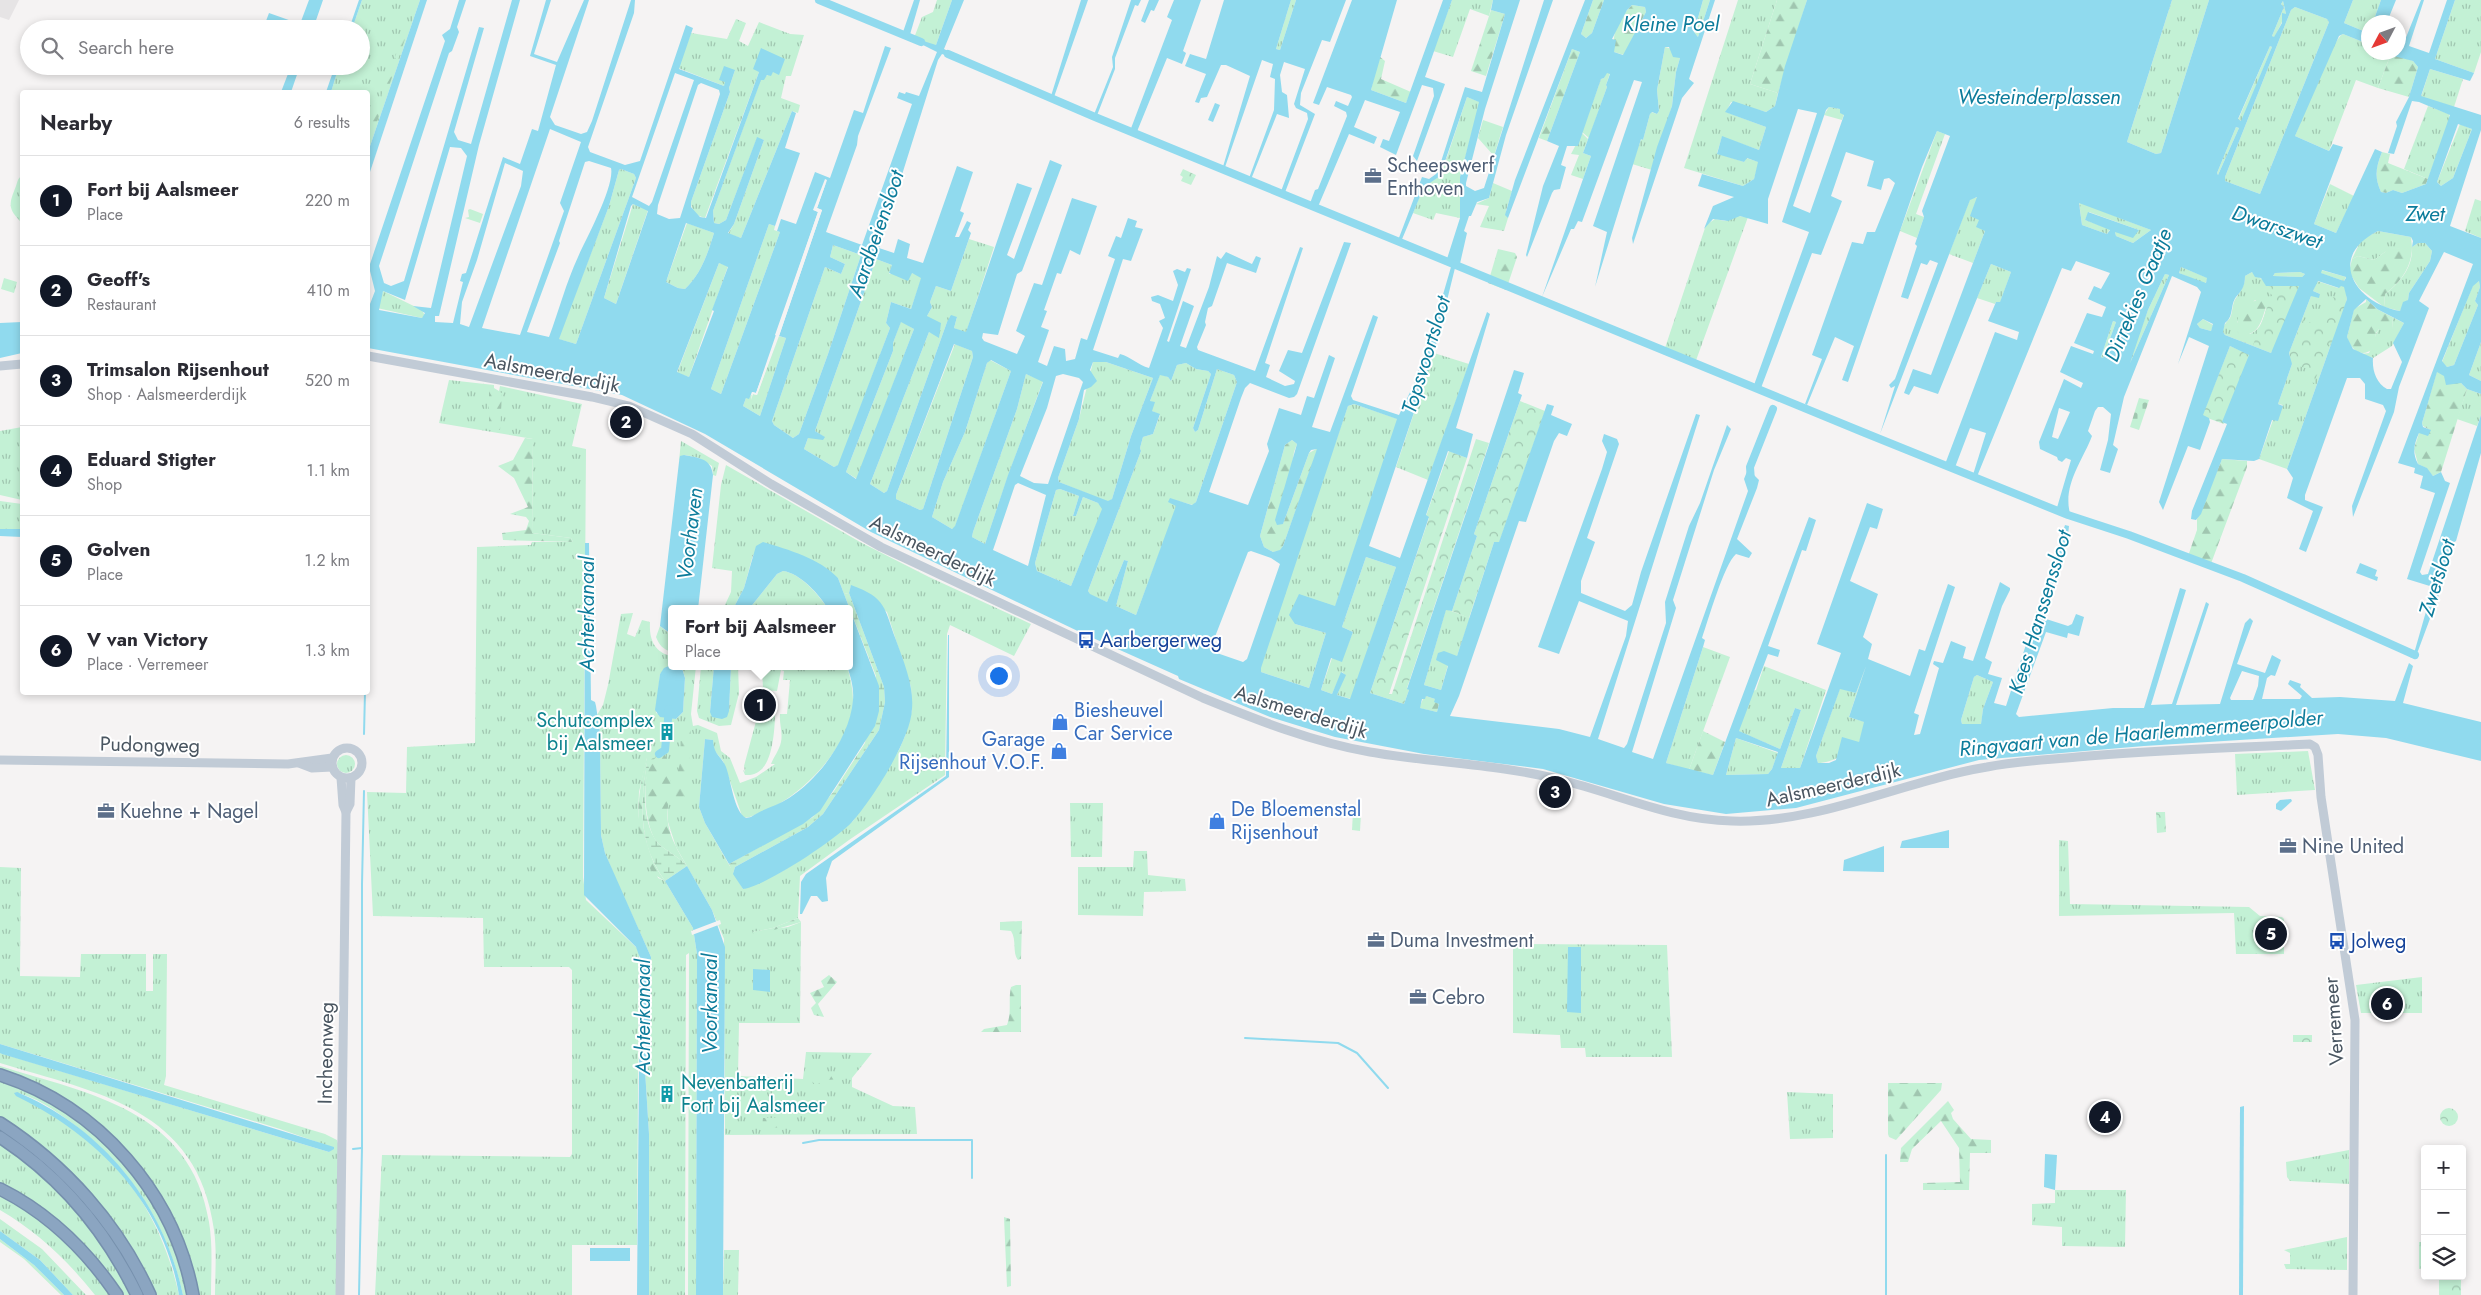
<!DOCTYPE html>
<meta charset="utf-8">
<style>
body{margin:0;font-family:Jost,sans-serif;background:#f7f7f7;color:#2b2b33}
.controls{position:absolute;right:15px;bottom:15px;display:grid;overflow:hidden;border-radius:5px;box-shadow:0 2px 8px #0003}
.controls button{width:45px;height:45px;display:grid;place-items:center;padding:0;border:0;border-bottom:1px solid #e1e1e2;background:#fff;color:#2b2b33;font:25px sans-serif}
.compass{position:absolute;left:2361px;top:15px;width:45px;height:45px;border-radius:50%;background:#fff;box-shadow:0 2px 8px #0003;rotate:229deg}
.you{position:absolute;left:998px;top:675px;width:18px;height:18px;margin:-12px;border:4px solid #fff;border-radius:50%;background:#1a73e8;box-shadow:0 0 0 8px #1a73e833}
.badge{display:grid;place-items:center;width:32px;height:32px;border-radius:50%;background:#111827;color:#fff;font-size:16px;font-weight:700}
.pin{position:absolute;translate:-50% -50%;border:2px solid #fff;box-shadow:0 1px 5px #0006}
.popup{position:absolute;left:668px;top:605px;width:185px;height:65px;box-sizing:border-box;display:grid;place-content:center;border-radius:5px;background:#fff;filter:drop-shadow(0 1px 4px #0005);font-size:16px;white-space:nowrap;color:#7c7c81}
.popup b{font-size:19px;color:#2b2b33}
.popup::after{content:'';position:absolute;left:50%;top:100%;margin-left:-10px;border:10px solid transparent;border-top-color:#fff}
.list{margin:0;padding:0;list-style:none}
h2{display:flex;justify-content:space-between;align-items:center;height:65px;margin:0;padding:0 20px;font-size:21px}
h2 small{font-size:16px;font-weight:400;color:#7c7c81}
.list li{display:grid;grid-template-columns:32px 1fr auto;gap:15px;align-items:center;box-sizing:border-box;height:90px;padding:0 20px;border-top:1px solid #e1e1e2}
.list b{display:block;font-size:19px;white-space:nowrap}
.list p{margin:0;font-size:16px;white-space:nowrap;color:#7c7c81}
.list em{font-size:16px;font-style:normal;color:#7c7c81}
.icon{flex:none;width:28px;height:28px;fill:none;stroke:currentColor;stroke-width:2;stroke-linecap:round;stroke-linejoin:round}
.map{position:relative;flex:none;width:2481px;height:1295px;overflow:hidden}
.search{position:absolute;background:#fff;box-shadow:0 2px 8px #0003;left:20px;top:20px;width:350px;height:55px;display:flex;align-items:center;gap:12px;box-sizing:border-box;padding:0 18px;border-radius:28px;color:#7c7c81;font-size:19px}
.panel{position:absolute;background:#fff;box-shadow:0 2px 8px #0003;left:20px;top:90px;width:350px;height:605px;border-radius:5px}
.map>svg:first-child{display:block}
.education{fill:#e6e4e5}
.grass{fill:url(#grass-tufts);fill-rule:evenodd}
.forest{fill:url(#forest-firs)}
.wetland{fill:url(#wetland-marsh)}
.cemetery{fill:url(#cemetery-stones)}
.park{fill:url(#park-crowns)}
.pitch{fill:#c3f1d5}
.water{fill:#90daee;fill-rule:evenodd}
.pier{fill:#f5f3f3}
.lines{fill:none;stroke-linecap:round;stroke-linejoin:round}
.stream{stroke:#90daee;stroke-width:2}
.canal{stroke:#90daee;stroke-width:8}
.highway-casing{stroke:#7690ad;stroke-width:14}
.secondary{stroke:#c1cbd6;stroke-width:9}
.highway{stroke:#8ba5c1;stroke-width:11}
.labels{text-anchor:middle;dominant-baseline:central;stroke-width:4;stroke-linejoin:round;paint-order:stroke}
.service-label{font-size:20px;fill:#4e5e75;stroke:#fff;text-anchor:start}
.street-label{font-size:20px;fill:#4a5661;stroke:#fff}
.transit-label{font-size:20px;fill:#164399;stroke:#fff;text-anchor:start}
.shop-label{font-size:20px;fill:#366cbe;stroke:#fff;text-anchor:start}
.culture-label{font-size:20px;fill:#0d838f;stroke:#fff;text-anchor:end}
.water-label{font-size:21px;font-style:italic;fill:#0c7c9b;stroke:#fff}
</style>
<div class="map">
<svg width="2481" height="1295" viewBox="0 0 2481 1295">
<defs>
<pattern id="grass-tufts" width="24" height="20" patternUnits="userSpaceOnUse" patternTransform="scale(1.25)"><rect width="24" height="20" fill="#c3f1d5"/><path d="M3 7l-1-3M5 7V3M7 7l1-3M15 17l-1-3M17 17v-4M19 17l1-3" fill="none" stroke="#a0c6b0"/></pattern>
<pattern id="forest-firs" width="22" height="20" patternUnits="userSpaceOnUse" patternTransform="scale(1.25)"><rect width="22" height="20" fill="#c3f1d5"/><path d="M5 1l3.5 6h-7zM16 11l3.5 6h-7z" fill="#a0c6b0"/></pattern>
<pattern id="wetland-marsh" width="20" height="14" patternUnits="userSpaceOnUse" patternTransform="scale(1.25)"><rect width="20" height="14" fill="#c3f1d5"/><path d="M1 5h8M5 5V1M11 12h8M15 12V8" fill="none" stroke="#a0c6b0"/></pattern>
<pattern id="cemetery-stones" width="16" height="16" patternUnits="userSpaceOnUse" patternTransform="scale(1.25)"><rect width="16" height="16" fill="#c3f1d5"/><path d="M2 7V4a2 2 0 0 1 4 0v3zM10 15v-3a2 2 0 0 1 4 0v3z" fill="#a0c6b0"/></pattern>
<pattern id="park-crowns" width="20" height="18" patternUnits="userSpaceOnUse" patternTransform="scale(1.25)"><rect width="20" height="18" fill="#c3f1d5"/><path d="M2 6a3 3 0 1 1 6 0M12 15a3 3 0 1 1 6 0" fill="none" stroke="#a0c6b0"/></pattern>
</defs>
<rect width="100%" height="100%" fill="#f5f3f3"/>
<path class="education" d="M0,0h19l-10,20 -9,-3z"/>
<g class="grass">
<path d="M362,0h58l-52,152v-60h-37l8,-26h22v-37h-9z"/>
<path d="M937,0h15l-16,45h-3l-19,-7 8,-21 11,-5z"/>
<path d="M1291,0h5l-16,50 -4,-1z"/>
<path d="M1452,0h41l-4,16 -19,-7 -17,48 -20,-6z"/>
<path d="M1703,0h7l-12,37 -4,-5z"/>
<path d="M1738,0h39l-27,84 28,9 -3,13 -9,6 -35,-10 -5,10 40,15 -7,23 -37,-13 -5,16 27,9 2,-4 13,4 -5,17 -11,7 -59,-18z"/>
<path d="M2172,0h37l-48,153 -5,1 -29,-12z"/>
<path d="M2353,0h28l-8,22h-5v11l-24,-10z"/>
<path d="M2455,0h26v52l-7,21 -39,-14z"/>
<path d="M2283,1l3,13 -12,24 -2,-2 12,-29 -3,-3z"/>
<path d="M2295,7l32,12 2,3 -69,172 -35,-13v-4l66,-167z"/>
<path d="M736,19l10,4 -7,18 9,5 11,-24 31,12 14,1 -13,41h-5l-5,22 19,7 -2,8 -6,-2 -51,127 -13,-4 6,-10 30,-84 -7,-2 -31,82 -7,4 -5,-1 -1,-12 48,-132 12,-7 12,-13 -26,13 -54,146c-8,-2 -14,-7 -14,-16l39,-110 -1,-4 6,-18 -11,16 -46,-18 13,-35 36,6z"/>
<path d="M2343,34l25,10v8l14,1 8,3 -12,32 -22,-8 -27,71 -34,-15c8,-17 35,-95 48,-102z"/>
<path d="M2270,46l2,1 -30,74 -4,-1z"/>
<path d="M1665,47l7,2 8,9 -4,14 -4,34 -20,64 -20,-6 9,-25 2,1 7,-26 1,-2 6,2 2,-3 -2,-21z"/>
<path d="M2430,69l33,10 -9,28 -33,-10z"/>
<path d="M1606,73h4l-4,12 1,2 -18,51 -7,-6 19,-53 3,-1z"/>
<path d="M1467,97l13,5 -20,75v41l-24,-5 -3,7 -20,-7 11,-27 17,-11z"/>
<path d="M2428,106l21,8 1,4 -22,61 -24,-10z"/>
<path d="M1829,107l11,2 4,5 -2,6 -18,-5z"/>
<path d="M1483,120l20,7 -9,29 -16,-18z"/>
<path d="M2460,124l12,5 -19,49 -12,8 -4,-4z"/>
<path d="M2236,127l3,1 -21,47 -1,-2z"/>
<path d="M1937,131l8,3 -29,80 8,3 -7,21 -17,-7z"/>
<path d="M1582,133l6,6 -5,14 8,3 -8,23 -12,-4 8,-20 -8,-1z"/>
<path d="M621,169l13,5 2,4 -60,166 -18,-5 51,-133 10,-36z"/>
<path d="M22,176v47c-15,-15 -13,-19 -6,-37 2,-6 2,-8 6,-10z"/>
<path d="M1493,183l19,8 -6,20 2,7 -4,13 -24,-4 9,-21 -13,-2 13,-6z"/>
<path d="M2330,184l24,12 -18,37 -22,-9z"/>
<path d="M1978,197l1,23 6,11 -12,32 -24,-9 21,-55z"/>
<path d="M2475,199l6,2v37l-16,-7z"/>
<path d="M2079,202l72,28 -18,13 -17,-7 -1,-4 24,-2 -50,-18 -4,8 25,9 -3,5 -25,-9z"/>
<path d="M633,204l15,6 -32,94 -12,-6z"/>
<path d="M1738,216l10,1 -54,149 -31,-12 43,-129 9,-6 10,2z"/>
<path d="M687,223l27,10c-6,20 -13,41 -29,56l-7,-1 -12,-6z"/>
<path d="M769,224l6,2 -1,4 6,2 -59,162 -10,-5z"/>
<path d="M2378,231l33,6 1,10 6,-4h7l7,8 -2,10 -21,32 -1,7 -8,11 -16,-4 1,-13c15,-11 28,-27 27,-46l-17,1 -10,3 -11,8 -16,-4 -6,3 9,-19z"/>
<path d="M969,239l25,8 -28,86 -12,-5 3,-11 -10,5 -60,169 -3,2 -14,-9 59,-152 8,3 -10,-19 5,-9 -2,-5 6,-16 15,5z"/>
<path d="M833,245l28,10 -33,99 -29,80 -6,4 -19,-13 -2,-4 53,-154 16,7 4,-10 -15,-7z"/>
<path d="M876,259l16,6 -3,9 23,-1 10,4 -11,32 -20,-7 -5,21 4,5 -51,137 -5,2 -30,-18 4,-11 16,-1 -9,-6z"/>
<path d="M719,263l9,3 -39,111 -12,-4z"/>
<path d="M1991,264l20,8 -11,31 -4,-1 -1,2 -18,-6z"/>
<path d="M2181,267l27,11 -3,6 -26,-11z"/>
<path d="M2321,270l25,7 -2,4 -24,-8z"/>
<path d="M2252,272l19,14h28l-28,67 -46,-18 -2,-3c0,-7 3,-9 7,-14 3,-6 2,-15 6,-20 5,-8 9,-12 9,-22zM2255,300l11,8c-2,11 -5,21 -16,26l-13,-12z"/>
<path d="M2300,272l5,2 -3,3 -29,-1 2,-3z"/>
<path d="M2165,274l4,1 -39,88 -1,-2 19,-51z"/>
<path d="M2317,281l21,7 3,-3 4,2 2,12 -60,170 -28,-10 14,-39 10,-15 -5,-1 14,-40 -3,-11 22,-57 9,-2 -7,-3z"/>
<path d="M2479,281l1,6 -5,14 3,4 -24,60 -7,2 -5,-5 31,-77z"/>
<path d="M383,291l39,19 3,6 -3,2 -45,-10z"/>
<path d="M2392,317l12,6 -12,23 -19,12 -12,-4 8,-1c4,-8 6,-19 10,-24l14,-1z"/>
<path d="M2203,319l10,6 -2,6 -11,-3 -3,-4z"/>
<path d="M901,321l13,8 -57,150 -11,-7 47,-121v-8z"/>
<path d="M2113,321l3,1 -13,36 -2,-1z"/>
<path d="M778,336l8,2 -26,78 -17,-10 3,-8 7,-4 4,1z"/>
<path d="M2481,342v39l-12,-6z"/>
<path d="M955,344l17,7 1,6 -50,152 -3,1 -24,-11v-4z"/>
<path d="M1434,353l35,11 -41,116 -32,-13z"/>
<path d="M990,360l21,11 -56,156 -3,2 -20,-12 11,-35 22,-50 22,-69z"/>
<path d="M1093,362h13l47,16 -22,58 -19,63 -4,3 -49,-20 -1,-4 21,-59z"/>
<path d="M1186,363l10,6 12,2 3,3 -18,54 2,4 3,-2 19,-61 17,6 3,7 -41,120 -3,3 -23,-6 7,7 -41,109 -20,-9 12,-45 -4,-1 -17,42 -17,-7 -2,-4 53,-140 -1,-3 3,-11 10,-3 7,-19 -8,-4 -2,-10 10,-27 8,3 3,4 6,-16z"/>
<path d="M1026,374l17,7 -35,95 -23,68 -13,-7 1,-5 44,-123z"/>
<path d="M449,380l45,5v3l5,3 1,-5 82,18 -10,42 14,3 -3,428 3,23 53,50 -2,295h-65v50h-197l7,-140 188,2 2,-3v-184l-3,-3h-85l-1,-49 -110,-2 -6,-124 39,1 1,-46 68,-4 2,-196 54,-2 1,-3h41l-2,-4 -39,-5 1,-94 -94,-16z"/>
<path d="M2467,389l14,5v21l-4,11 -20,-7z"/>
<path d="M1354,404l44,15 -63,188 -40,17 31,9 -17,55 -48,-16 -1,-4 40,-123 48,-139z"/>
<path d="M22,427v73l-22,-5v-64z"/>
<path d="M681,441l38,22 -3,13 -3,-1 -1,-9 -13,-8 -14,-3 -6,6z"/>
<path d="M726,465l134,77 69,35 102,47 -17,32 -64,-31 -3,9 -2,141 -96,65 -49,36 -2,42 -25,10 -20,4 35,-5 13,-5 -1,101h-61l-1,53 65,3 3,-27 66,1 -20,25v9l41,19 22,1 2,27 -192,1 -1,-196 -12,-29 -36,-63 -8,-25v-13l-21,-51 -8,34 -1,24 20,62 7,3 28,47 4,26 -1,341h-8l1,-342 -3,2 -1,340h-36v-161l-4,-64 5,-12 1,-101 -37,-82 -9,-22 -4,-18 -1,-102 -3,-18 6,-10 5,-20 13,-71 12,-1 -6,21 8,3 7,-17 8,2c-1,17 4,30 21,34v8l-11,10 -4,39 20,6 7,-7 2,-34 -3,-11 -3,-1h17l-5,48 2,12 5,-1 19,8 4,18 9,7 10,25 16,-6 19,-13h-4c3,-8 8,-13 10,-22 2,-10 -2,-18 -1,-28h7l3,-34h-7l1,-9 -3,-1 -4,21 -14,-1 -1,-24h85c5,18 9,35 3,53 -10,37 -54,82 -91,94 -6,2 -11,7 -17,3l-19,-55 -10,-12v-9l-8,-1 -6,68 6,16 38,66 38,-17 33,-21 39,-30 46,-71 6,-14 7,-26 -1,-23 -24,-75 -36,-26 -2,7 -5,1 -6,-16 -85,-23 -9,33 -11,21h-18v-3l9,1 7,-15 1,-21 -20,-3 9,-83z"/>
<path d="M1060,489l19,7 -6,20h3l7,-19 15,6 5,5 -32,78 -34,-15 -2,-8 21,-73z"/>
<path d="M0,501l22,3v25h-22z"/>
<path d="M1366,557l30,10 -45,132 -14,-4 8,-20 -3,-3 -10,22 -11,-4 11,-32 9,3 12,-29 -11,-5z"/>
<path d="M783,571c17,2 36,24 45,38h-79l28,-35z"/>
<path d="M1446,609l24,9 -13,38 -9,9 -7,25 -17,-5z"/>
<path d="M660,626l11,9v17c-8,-3 -12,-7 -15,-15z"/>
<path d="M1703,647l27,10 -41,113 -23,-7z"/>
<path d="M1868,659l-19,58 16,5c-2,6 -3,14 -6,20 -7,11 -28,21 -41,21l-2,-7 24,-68 16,5z"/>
<path d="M701,666h13l-4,46 19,-1 2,-45h7l1,27 -8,32 -12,1 -20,-8 -2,-7z"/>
<path d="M1764,666l62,24 -26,78h-19l20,-58 -6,-2 -15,41 -42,-18 14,-40 4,-1z"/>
<path d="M1977,675l16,7 -10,27 -2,16 -19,-1 -1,-4 13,-43z"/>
<path d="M762,699l14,2c-2,21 1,77 -31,74l-2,-5 2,2 -1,-6z"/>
<path d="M1736,738l42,15 -6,16 -4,5 -42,1z"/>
<path d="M2308,751l7,39 -78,5 -2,-41z"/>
<circle cx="346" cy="764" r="9"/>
<path d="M1070,803h33l-1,54h-31z"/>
<path d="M2059,840l9,1 2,63 179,3 11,9 22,1 2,2v35h-48l-2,-41 -175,3z"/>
<path d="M1134,851h13l1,24 37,4 1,12 -42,1 -1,24 -65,-1v-48h55z"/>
<path d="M0,867l21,1 -1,108 60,1 1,-23h65v37h7v-37h14l-1,122 -2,9 161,49 12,6 2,7 -3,148h-121c0,-21 2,-44 -1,-65 -16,-122 -117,-137 -214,-167v-10l329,99 5,-4 -54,-19 -280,-85z"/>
<path d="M1513,944l154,1 5,112h-86l-1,-9h-24l-1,-13 -47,-2z"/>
<path d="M2422,977v36h-61l-5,-28z"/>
<path d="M0,1066c90,28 191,44 209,156 4,24 2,49 2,73h-16l-18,-61 -76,-104 -101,-57z"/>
<path d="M0,1077l50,22 61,46 51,67 29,83h-8c-16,-71 -53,-129 -111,-172 -17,-13 -37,-26 -57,-31 24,15 48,28 70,45 50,39 81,98 94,158h-25l-31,-56 -123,-120z"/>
<path d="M1787,1092l46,2v44l-43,1z"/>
<path d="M0,1142l42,32 52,57 39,64h-14l-22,-31 -97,-77z"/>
<path d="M2349,1150v34l-59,-3 -3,-4 -1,-15z"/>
<path d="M2055,1190h71l-1,57 -63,-1v-19l-30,-2v-21l23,-1z"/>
<path d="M0,1192l54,36 60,67h-19c-27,-34 -57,-63 -95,-85z"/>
<path d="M0,1219l42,30 44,46h-13l-33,-35 -40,-29z"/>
<path d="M2347,1237v33l-61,-1 -2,-5h6v-11l-6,-3z"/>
<path d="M0,1239l34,26 30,30h-3l-37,-36 -24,-17z"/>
<path d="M2419,1242h6v26l-6,1z"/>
<path d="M724,1250h15l-1,45h-15z"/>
</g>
<g class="forest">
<path d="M1593,0h11l-12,33 -6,5 -5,-4z"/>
<path d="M1777,0h30l-29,93 -28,-9z"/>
<path d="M1632,5l13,2 1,5 -22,43 -10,-3c-3,-17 5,-35 18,-47z"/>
<path d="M1491,10l14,4 -19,62 -15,-5z"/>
<path d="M403,35l3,1 -38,112v-15z"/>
<path d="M1572,49l8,3 -33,89 -8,-3z"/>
<path d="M2393,54l20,7 5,6 -9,30 -31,-9 12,-32z"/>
<path d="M1379,56l6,5 -4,18 30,13 -5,11 -35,-13z"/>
<path d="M2382,152l8,2 -2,9 40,16 -2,5 -24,9 -9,-3 -7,3 -5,-1c-7,-15 -5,-25 1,-40z"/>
<path d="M470,209l13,5 -3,9 -15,-5 4,-1 -1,-7z"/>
<path d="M2412,247c0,20 -12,36 -27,47l-1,13 -25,-19 -10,-16 3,-13 6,-3 16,4 15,-11z"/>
<path d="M1498,249l17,4 2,4 -11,33 -18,-7z"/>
<path d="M2260,299l7,5c-5,14 -8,36 -29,29 -2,-8 0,-25 7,-31h7z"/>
<path d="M2366,299l11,10 15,8 1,11 -5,6 -9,-5 -3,4 -2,15c-13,11 -23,2 -27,-11l7,-28 12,-7z"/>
<path d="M2437,371l24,12 6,6 -26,83 -8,4 -7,-8 -8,-4 -4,-15 5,-16 11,-3 -7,-4 -1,-3z"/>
<path d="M489,388l13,5 -2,37 -11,-1z"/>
<path d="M525,438l8,1 -1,94 39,5 2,4 -70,-2 -1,-7 24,-3 3,-9 -3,-4 -16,-3 18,-7 -14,-29 -16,-12 15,-6z"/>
<path d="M1292,440l5,4 -3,8 -11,72 26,-71 9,-5 -35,98 -3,5 -7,1 -9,-5 -4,-11 25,-91z"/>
<path d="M2222,459l25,2v6l-38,102 -22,-10 10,-29v-11z"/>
<path d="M1426,696l9,3 4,5 -2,8 -18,-4 4,-9z"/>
<path d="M684,728h7l-4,67 -12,5z"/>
<path d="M1703,731l22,11 -12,33 -24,-5z"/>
<path d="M663,753c16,19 2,47 5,70 2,15 11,30 19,43 -8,-10 -21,-14 -30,-24 -12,-14 -16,-63 -6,-79 2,-3 5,-6 8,-8l-12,8c-7,42 -9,82 18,118 -37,-16 -28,-92 -18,-123l5,-3z"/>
<path d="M798,918l3,4 -48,14v-4l20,-4z"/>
<path d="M1022,921l-1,38 -3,1c-6,-7 -1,-20 -7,-29l-11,-1v-8z"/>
<path d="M829,975l8,7 -19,22 6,13 -10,-2 -3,-7 5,-5 -6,-10 14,-6 -3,-6z"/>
<path d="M1016,985h5v47h-40l3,-3 23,-4c5,-13 1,-25 4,-38z"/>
<path d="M811,1072l31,1 2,6 -19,1 -9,5 -7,-6z"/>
<path d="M1888,1083h54l-1,7 -45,50 -7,-3 -1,-3z"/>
<path d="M784,1085l2,12 -15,2 2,-11z"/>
<path d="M1948,1101l6,9 -3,3 2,6 18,20 20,1v13h-21l-1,37h-46v-7l37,-1 -1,-34 -18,-27 -29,28 -4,13h-8l1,-14z"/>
<path d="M763,1118h21l3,10 -25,-1z"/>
<path d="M1004,1217l6,2 1,67 -4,1z"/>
</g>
<g class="wetland">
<path d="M849,593l35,94 1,15 -6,28 -56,84 -15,13 -73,40 -2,7 -4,-10 84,-47 21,-26 31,-48 11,-67 -32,-82z"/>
<path d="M659,754c-2,3 -8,7 -9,12 -8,20 -7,58 7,76 9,10 22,14 30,24l-22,15c-27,-37 -25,-76 -18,-119z"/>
</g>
<path class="cemetery" d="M2139,398l10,2 -10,30 -9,-3z"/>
<g class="park">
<path d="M1183,169l13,6 -5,10 -10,-4 2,-4 -3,-2z"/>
<path d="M4,278l13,4 -3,11 -13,-4z"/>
<path d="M2269,285h31l-27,67 -20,-7 19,-50 -5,-4z"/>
<path d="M2333,297l14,5 -15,42 -3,-1 -15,40 -9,-3 3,-11 -18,-6v-12l13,-31 20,7z"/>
<path d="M2230,346l21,9 -27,69 -22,-8z"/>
<path d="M1520,401l25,10 -46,132 -5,-1 -25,76 -17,-7 25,-75 -3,-2z"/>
<path d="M1476,439l13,4 -82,245 2,2 -5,14 -34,-11 59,-175 -3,-2 23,-65 18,7 -78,236h3z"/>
<path d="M2156,812h9l1,20 -9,1z"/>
<rect x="2293" y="1035" width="19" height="7"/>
<circle cx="2449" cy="1117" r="9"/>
<rect x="2439" y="1277" width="22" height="18"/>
</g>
<g class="pitch">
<path d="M1353,812l8,1 -1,18 -8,-1z"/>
<path d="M2256,922l9,1 -1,24 -9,-1z"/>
</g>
<g class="water">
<path d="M309,0h14l-10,29h-50l6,-16 31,11z"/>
<path d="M359,0h3l-10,29h-3z"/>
<path d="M420,0h7l-59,178v-26z"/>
<path d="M459,0h7l-9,27 2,5 -7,19 -3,2 -70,213 5,17 7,3 13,-5 75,-254 5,1 -30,104 4,8 13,4 41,-144h8l-41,145 -40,171h-4v6l18,1 10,-41 -3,-1 2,-7 4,-1 37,-116 17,7 12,-35 6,2 18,-66 -26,-9 16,-56h5l-17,54 23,8 27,-62h5l-39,117 5,8 26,9 6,-2 5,-11 39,-121h4l-1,13 -46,134 2,5 35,13 15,-4 46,-136 7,3 -14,41 45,17 1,-4 -6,-2 5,-14 11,4 -6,18 1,4 -39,110v5l9,10 6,1 53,-146 -6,-3 8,-21 24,11 -6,16 -6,-3 -2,4 -4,-1 -3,5h-3l-48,131 1,12 5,1 7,-4 31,-83 7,3 -30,84 -6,9 13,5 51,-127 4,2 -11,35 15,5 -25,73 -6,-2 -58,165 10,5 59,-162 -3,-1 4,-12 15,5 19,-52 15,6 24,-68 9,3 22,-67 6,2 -33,88 -1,9 -31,87 36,13 50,-141 -15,-6 2,-6 6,2 1,-2 13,4 18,-44 -24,-12 1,-2 22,7 16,-45h12l-20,49 14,7 -2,3 -14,-5 -4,6 -59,188 15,5 4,-14 12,5 -3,14 16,5 34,-97 16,6 -13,39 4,2 -9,24h4l8,-16 4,2 -3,7 3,3 -20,58 -15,-5 -6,16 2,5 -5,9 14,7 -2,15 -10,-6 -59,152 14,9 3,-2 60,-169 4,-7 6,2 -3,11 12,4 51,-149 15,5 -25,67 7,4 36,-99 12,5 -40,106 -5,3 -19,61 -15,-2 -1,5 2,3 33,13 8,-18 -9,-5 18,-48 8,2 30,-87 25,8 -17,49 -10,-5 -9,24 -4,-1 -13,37 3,1 -6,16 8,3 -11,32 9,4 7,-20 11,3 1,12 9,-2 6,-21 6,2 28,-81 -7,-3 8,-20 5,2 7,-20 9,3 -2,6 8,2 -12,32 -8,-2 -30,91 25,8 2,-4c11,3 18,11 29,14l14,-40 -4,-7 6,-3 -5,-14 -8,-3 -1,-4 7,-2 15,6 5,-16 -5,-14 4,-2 8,3 2,-4 4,1 -24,72 2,1 14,-41 11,5 -14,40 6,2 23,-61 8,-31 4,3 5,-7 26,12 4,-8 5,2 -5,15 -29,-10 -15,43 -4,2 -3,14 1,3 -9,22 1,3 57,21 45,-124 3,1 -38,115 5,2 -4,12 19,9 9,-2 1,-3 -16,-10 9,-21 14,3 42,-111 7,1 -54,151 -3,3 -5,1 -39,-15 -5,5 -4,10 -32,94 39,13 21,-54 -2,-7 12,-36 22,7 6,-19 7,2 15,-43 6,3 -23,69 18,5 43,-117 5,2 -27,79 2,4 46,15 14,-29 20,-57 18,-62 -5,-5 14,-44v-41l19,-75 -12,-5 -27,79 -16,11 -24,57 -3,-1 25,-66 7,2 7,-5 3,-6 26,-81 17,5 23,-78 -14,-4 2,-10h27l-35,109 -19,74v3l9,5 9,-3 60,-188h9l-47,135 -17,63 -12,4 -6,14h-2l-5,15 3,2 -8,35h-4l-21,85 -65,193 31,12 87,-246 3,2 -34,114 17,6 -6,24 -19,-7 -22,64 3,2 -59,176 34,11 5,-14 -2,-1 107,-319 10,3 -6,20 4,2 -48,139 3,2 -25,75 -6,-1 -22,75 17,5 7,-24 -12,-6 2,-7 6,-2 13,5 37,-114h5l48,-138 7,2 -3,9 21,9 -5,12 -8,-3 -5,8 -28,81 -7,-1 -60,175 -9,20 109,13 31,8 36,-101 2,-15 -49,-20 -20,53 -21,-7 64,-178 5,-17 -5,-11 2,-7 13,5 2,5 -32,94 8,4 -14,39v12l44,18 7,-6 9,-33 55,-158 4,1 -102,324 26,9 3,-4 39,-121 -1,-21 24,-76 11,-23 27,-78 4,4 -17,41 -41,130 3,8 -44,144 21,7 95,-268 -4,-12 4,-10 11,11 -2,8 -20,51 15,14 -3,5 -13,-4c-12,10 -28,67 -34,84l3,2 -2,7 -37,116 47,12 96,-258 7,3 -10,31 -4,-1 -34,96 12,4 -2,7 -10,-3 -29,77 41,18 15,-41 6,2 -20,58h19l41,-115 -24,-9 50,-141 16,6 -6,20 -7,-2 -20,54 28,13 -15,43 9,7 -4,15 42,17 9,-27 6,2 23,-67 7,3 -41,126 5,2 -5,20 6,-1 19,-66 -6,-4 1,-3 9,2 8,-22 15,6 -3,11 10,3 27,-79 10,6v2l-8,16 -17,52 7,4 -4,12 14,4 -8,25 12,3 59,-181 4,1 -1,9 -25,83 25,8 4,-2 4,-10 8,3 -5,19 -11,-3 -1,5 -21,-6 -30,82 3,3 94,-9h31l36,-120 6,2 -35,115 21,-1 34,-102 3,2 -33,101 44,-1 25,-81 5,-5 3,3 -16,43 28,9 7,-18 9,5 -6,16 -4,-1 -4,3 -5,21h38l2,-3 -14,-12 2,-4 11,4 -1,3 12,11 28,-1 55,4 14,-38 4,3 -10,37 78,19v39l-95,-23 -48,-4 -194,12 -165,14 -183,48 -70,6 -62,-10 -121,-35 -119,-15 -89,-17 -65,-20 -91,-38 -1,-3 -94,-42 -213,-102 -166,-98 -83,-39 -254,-47v-43l2,-1 5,-13 -6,-24 76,-226 -3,-6 8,-6zM675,73l19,7 -42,122 -3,4 -17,-9zM701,83l18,7 1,4 -40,124 -11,1 -12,-5 1,-9 40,-120zM550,129l31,13 -21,61 4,8 -44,124 -38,-7zM450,147l11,1 6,8 -36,152 -18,-2 12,7 -3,5 -43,-8 4,-19 22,9zM589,161l22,7c4,18 -25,71 -33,89 -12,26 -19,53 -29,80l-22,-5 33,-89 -1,-2 26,-79zM505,163l18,8 -2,15 -52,141 -9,-3 2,-22 15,-42zM621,169l13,5 2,4 -60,166 -17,-5 50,-133 10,-36zM827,180l-10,28 5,2 -43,126 7,2 -26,78 -17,-10 3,-8 3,1 3,-7 4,1 62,-181 -4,-2zM633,204l15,7 -32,93 -12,-6 27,-92zM686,223l28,10c-6,20 -13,41 -29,56l-7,-1 -12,-6zM833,245l28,10 -33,99 -29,80 -6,4 -19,-13 -2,-4 53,-154 16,7 4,-10 -15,-7zM876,259l16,6 -3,8 19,8 4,-8 9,5 -10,31 -20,-7 -5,21 4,5 -52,137 -4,2 -30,-18 4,-11 15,2 2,-3 -10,-6zM719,263l9,4 -16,43 2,1 -25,66 -12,-5zM901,322l13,7 -58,150 -10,-7 47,-121v-8zM954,344l18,7 1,6 -50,152 -3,1 -24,-11v-4zM991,360l20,11 -56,155 -3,3 -20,-12 11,-35 22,-50 22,-69zM1093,362h13l47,16 -22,58 -19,63 -4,2 -49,-19 -1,-4 21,-59 5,-29 7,-3 6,-6 -7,-11zM1186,363l10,6 12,2 3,3 -18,54 2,4 3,-2 19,-61 17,6 3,7 -41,120 -4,3 -22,-7 -2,4 8,4 -40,109 -20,-9 12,-45 -4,-1 -17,42 -17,-8 -2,-3 53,-140 -1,-3 3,-11 10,-3 7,-20 -8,-3 3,-9 -5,-1 10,-26 8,2 3,4 6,-16zM1026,374l17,8 -35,93 -23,69 -13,-7 1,-5 44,-123zM1063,374l16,4 4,4 -35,102 -14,-1 -14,-7 27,-68 9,-32zM1354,404l43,15 -62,187 -36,-12 -10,21 6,9 31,9 -17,55 -48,-16v-4l87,-262zM1292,440l5,4 -22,76 2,5 6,-1 26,-71 2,-3 6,-1 -34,97 -3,4 -7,2 -9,-5 -4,-11 25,-91zM1018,483l28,12 -18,71 -35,-16 22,-65zM1060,489l19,7 -6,20h3l7,-19 15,6 4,6 -31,77 -34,-15 -2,-8 21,-73zM1251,551l20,7 9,6 -33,95 -4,3 -29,-10 -3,-5 37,-95zM1366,557l30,10 -46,132 -13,-4 9,-20 -5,-3 -9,22 -11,-4 10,-32 11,4 11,-30 -11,-5zM1866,666l-17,51 15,5 -5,20 -17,-5 -6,23 -7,3h-11l-2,-7 24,-67 16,4zM2242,671l17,5 -1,10 -5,14h-22l-1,-2zM1977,675l16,7 -10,27 -2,15h-19l-1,-4 13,-43zM1426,696l9,3 -1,3 5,2 -2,8 -17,-4 2,-9h3zM1736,738l42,14 -6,17 -4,5 -42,1z"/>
<path d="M914,0h6l-11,38 -7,-3z"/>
<path d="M1081,0h7l-34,97 -3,-1z"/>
<path d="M1131,0h10l-3,6 -3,-1 -20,53v11l-19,49 -3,-1 20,-50 -1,-10z"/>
<path d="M1149,0h10l-5,11 -3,-1 -6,13 -4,-2z"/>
<path d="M1174,0h27l-18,51 3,2 -4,11 -15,-6 -31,76 -6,-3 42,-111 -5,-3z"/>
<path d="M1224,0h67l-15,49 4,1 16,-50h50l-16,42 -8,-2 -21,53 -1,12 15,9 -31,81 -4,-1 28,-75 -1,-6 -11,-5 -2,-4 11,-35 -21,-7 -4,13 2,17 5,3 2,23 -12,-4 -27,68 -2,-1 26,-71 1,-31 -5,-2 3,-13 -11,-4 -38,110h-2l28,-94 -24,-11h-5l-14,32 -6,1 -2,5 -4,-1 11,-28 -21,-8 5,-12 16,5z"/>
<path d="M1352,0h45l-26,90 35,13 37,-103h9l-27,77 20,7 -28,77 -4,-5 21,-60 -1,-8 -11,-3 -26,70 -16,-8 3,-8 6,2 11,-29 -35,-12 -11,27 23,10 -3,7 -25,-10 -32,75 -8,-3 6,-16 3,-1 29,-73 -1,-4 -12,-6 2,-5 12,5 4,-9 -1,-2 -24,-8 -8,18 -6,-2z"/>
<path d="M1585,0h8l-12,34 5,4 6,-5 12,-33h99l-9,32 4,5 12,-37h5l-26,79 5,4 -12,15 -49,146 -1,-6 25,-91 15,-41 4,-34 4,-14 -7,-1 -4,-10h-4l-8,43 2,21 -2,3 -5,-2 -2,2 -7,26 -2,-1 -46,148 12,-55 -14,-6 49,-144 -8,-2 -52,142 -4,-1 -4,8h-3l-29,68 49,-141 -8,-3 24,-66 -1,-2 4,-11 -3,-1 -3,5 -3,1 -23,67h-11l-6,19 5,2 -6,22 -6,1 -2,3 -25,64 -1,-2 17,-69 16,-40 -12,-5 33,-89 -8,-3 -64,169 -3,-3 10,-35zM1632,5l13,2 1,5 -23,43 -9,-3 2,-12 -4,-1 15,-29z"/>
<path d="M1807,0h365l-45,142 29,12 5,-1 48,-153h144l-9,23 24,10v11l-25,-10 -4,2 -44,100 34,15 4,-7 10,3 -29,77 22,9 39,-84 7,3c-6,15 -8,25 -1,40l5,1 7,-3 9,3 24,-9 24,-69 -31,-13 -7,-1 -18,53 -6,-1 9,-27 -1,-4 13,-25 9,-30 -5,-6 -31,-8 16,-1 1,-5 4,-2 18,-45h3l-15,46 20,7 18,-53h8l-20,59 39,14 -4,8 -40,-12 -9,27 60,19v15l-31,96 31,12v104l-12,33 12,6v13l-14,-5 -6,-6 -15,2 -2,-9 -7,-4 -15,51 1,4 8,3 -3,6 -9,-3c-5,11 -7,20 -1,31l9,4 6,8 8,-4 4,9 5,2 -30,89 2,3 6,-1 53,-159v38l-25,88 -5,3 -10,45 -26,70 -5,-2 5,-7 18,-63 -26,-8 28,-86 -15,-5 3,-12 -9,-3 1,-5 -17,-5 75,-199 -29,-12 -25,49 10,7 -30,79 -5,25 -41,105 -1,-11 34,-95 -3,-6 -18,-6v-15l-5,-6h-13l-42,117v5l18,7 -17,45 -7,-3 14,-38 -26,-13 6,-20 -6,-9 60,-170 -3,-12 -3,-1 -2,2 -21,-7 -5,10 7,3 -1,4 -8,-2 -22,57 3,11 -14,40 5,2 -5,15 -6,-1 -13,39 -5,2 -32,-2 -21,55 -5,6 -5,-1 1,-8 35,-87 -5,-2 27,-67 -19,-9 -27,69 6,3 1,4 -10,28 -12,-4 -25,64 -4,-8 50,-156 -20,-9 -11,27 23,-72 -4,-5 -25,-11 -48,121 -11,48 5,4 -8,24 -10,-3 8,-30 3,-26 -8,-7h-5l-3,4 -7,20 4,5c-10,26 -31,51 -21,81l-15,-6 15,-51 -5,-2 -4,4 -4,-2 -1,-3 -17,-8 -1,-7 25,-63 17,9 2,-5 -23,-11 11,-26 22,8 1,-3 -20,-8 13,-30 15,4 4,-10 -18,-8 6,-13 7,3 9,-16 -34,-12 -5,10 -9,-3 -86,211 -4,-1 14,-45 -16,-5 -16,42 -10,-3 51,-135 22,8 2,-8 -31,-11 8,-19h4l11,-30 -20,-8 -53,130 -24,-8 -5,9 -5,-2 9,-24 18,6 54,-144 -9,-4 3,-7 -9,-4 7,-19 -7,3 -90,234 15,-48 -4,2 -2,-3 6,-6 43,-116 -8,-3 -3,5 -6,-2 -13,36 -7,-2 16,-51 -2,-2 9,-27 -2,-6 28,-75 -13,-5 -15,36 -74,215 -6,-2 12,-34 -19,-9 -28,68 -2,-1 17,-45 -10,-4 40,-113 11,2 4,-12h8l20,-49 -6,-5 -5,1 -3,11 -14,-4 7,-25 -28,-9 -15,44 11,5 -21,54 -9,-2 -51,135 -7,-3 55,-153 -27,-10 35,-109 -19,-4 -30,90v25l-28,-8 -12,5 -15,-2 -9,10 9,-23 21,-9 -36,-11 4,-12 41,12 11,-7 4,-17 -11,-4 -3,4 -27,-8 5,-18 37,14 7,-23 -41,-15 8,-11 33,11 9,-6 10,-40zM2283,1l3,13 -4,-1v10l-8,14 -2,-1 12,-29 -3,-3zM2295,7l32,12 2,3 -69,172 -35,-13v-4l66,-167zM2270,46l2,1 -31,74 -3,-2zM1829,107l11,2v4l4,2 -34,98 -17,-7 33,-96zM2458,124l14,5 -19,49 -12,8 -4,-4zM2236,127l3,1 -21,47 -1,-2zM2079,203l72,27 -18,13 -17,-7 -1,-4 18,6 6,-8 -51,-18 -3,8 25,10 -3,4 -25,-9zM2378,231l33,6 2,4 -1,6 6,-4h7l7,8 -2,10 -21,32 -1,7 -5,2 -3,9c-45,-8 -74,-54 -22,-80zM2181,267l26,11 -1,5 -27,-10zM2322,270l24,7v1l-2,3 -23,-8zM2252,272l3,5 6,1 5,8h33l-28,67 -46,-18 -2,-3 2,-9c9,-6 5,-18 11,-26 6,-7 9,-11 9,-21zM2300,272l5,2 -3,3 -29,-1 2,-3zM2165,274l4,1 -39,88 18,-53zM2479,281l1,6 -5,14 3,4 -24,60 -7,2 -5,-6 31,-75zM2366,299l11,10 27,14 -11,20 9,19 -11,27h-4c-11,-6 -15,-19 -14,-31l-20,-9 -6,-12 7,-27zM2203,319l10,5 -2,7 -11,-3 -3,-4zM2113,321l3,1 -13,36 -2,-1z"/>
<path d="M2381,0h15l-9,22h-14z"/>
<path d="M291,66h9l-9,26h-10z"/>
<path d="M335,66h4l-8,26h-5z"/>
<path d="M1215,103l5,2 -7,17 -5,-2z"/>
<path d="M22,322v31l-22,5v-35z"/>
<path d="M684,455c15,3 27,3 29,20l-15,134h-27v25l-11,-8 19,-164 1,-6z"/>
<path d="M0,529h22v8l-22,-1z"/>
<path d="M763,542c26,8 56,16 75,36l41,108v25l-4,15 -55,85 -17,13 -74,40 -24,-41 -6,-16 6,-68 8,1c1,16 8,15 13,27 5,13 8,45 20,51l5,-1c11,-8 26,-11 38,-19 31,-20 61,-61 64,-98 1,-12 -2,-22 -6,-34h2v-57h-21c-8,-14 -28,-36 -45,-38l-6,3 -28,35h-16l11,-21 12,-42z"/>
<path d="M585,543h4l2,157 4,2 1,4 4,27 1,102 4,18 46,104 -1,101 -5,12 4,64v161h-12l3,-337 -4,-11 -52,-52z"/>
<path d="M2360,563l17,7 -2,6 3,1 -1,4 -21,-8z"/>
<path d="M851,585c36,13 33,23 45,55 8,23 18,45 16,69 -1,30 -40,91 -60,113 -17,18 -86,64 -109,67l-10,-15 2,-7 73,-40 15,-13 56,-84 6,-28 -1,-15 -35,-94z"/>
<path d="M948,635h1v142l-117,84 -6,17 2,23 -6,1 -5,-6h-6l-9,18h-2l1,-32 5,-8 140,-98z"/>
<path d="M671,665l11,3 3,10 -2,34 -7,7 -16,-2 -5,-7 5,-36 4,-6z"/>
<path d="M714,666h17l-2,45 -2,6 -5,2 -10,-2 -2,-5z"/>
<path d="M2291,799l1,2 -11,10 -5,-2v-5l4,-4z"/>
<path d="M1949,830v18h-49l2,-7z"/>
<path d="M1884,846v26l-41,-1 1,-11z"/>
<path d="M687,866l25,44 13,37 -2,348h-27l1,-341 -4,-26 -28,-47z"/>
<path d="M1568,947h13v66l-14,-1z"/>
<path d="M753,969l17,1v22l-17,-2z"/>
<path d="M0,1044l334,103v2l-5,3 -327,-98 -2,-1z"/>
<path d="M17,1092c86,36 147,112 166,203h-4c-15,-92 -82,-160 -163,-199l-2,-3z"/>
<path d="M2244,1106l-1,189h-4l1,-188z"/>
<path d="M2045,1154l12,1 -2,35 -11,-3z"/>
<path d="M0,1231l40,29 33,35h-9l-30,-30 -34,-26z"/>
<rect x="590" y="1248" width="40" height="13"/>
</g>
<g class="pier">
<path d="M825,179l2,1 -10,28 5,2 -43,126 -22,59 -4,-1 -2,6 1,-8 4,1 21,-57 -2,-1 43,-123 -5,-2z"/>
<path d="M2059,408l11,4 -12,27 -6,-2z"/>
<path d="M720,920l1,4 -29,11 -1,-4z"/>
</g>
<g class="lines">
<g class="stream">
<path d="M364,734l1,-42"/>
<path d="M1245,1038l93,5 19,10 31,35"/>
<path d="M803,1143l16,-3h153v38"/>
<path d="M353,1149l9,-1"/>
<path d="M359,1295l3,-147v-264l2,-93"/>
<path d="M1886,1295v-140"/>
</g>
<g class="canal">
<path d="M819,0l102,42"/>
<path d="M948,54l147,63 770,316 203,82 61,20 114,43 172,77"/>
<path d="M1751,481l-1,-14 23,-58"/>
<path d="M659,754l6,-4 4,-41"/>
</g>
<g class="highway-casing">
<g id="highway">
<path d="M0,1075c99,32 174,118 193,220"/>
<path d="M0,1123c65,42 118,101 150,172"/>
<path d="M0,1137c60,39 106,94 137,158"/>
<path d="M0,1189c48,24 87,62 117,106"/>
</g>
</g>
<g class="secondary">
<path d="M368,356l224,41 37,9 63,28 79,50 110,63 322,151c54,22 109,44 167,54 63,11 129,12 191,28 57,14 111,40 171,41 87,3 170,-40 255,-54 29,-6 60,-7 90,-10 77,-7 155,-9 233,-13l5,3 3,8 3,42 34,223 -2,275"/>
<path d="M0,366l22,-2"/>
<circle cx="347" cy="763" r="15"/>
<path d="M0,760l288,4 44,-6"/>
<path d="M299,763l13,5 20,-1"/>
<path d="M341,778l2,27 3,7"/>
<path d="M340,1295l6,-483 4,-8 1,-26"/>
</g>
<use href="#highway" class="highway"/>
</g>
<defs>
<g id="office-bare" transform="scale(1.35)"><path d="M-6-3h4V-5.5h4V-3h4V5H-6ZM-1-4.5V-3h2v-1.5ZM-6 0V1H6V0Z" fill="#5c6f8a" stroke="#fff" stroke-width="2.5" paint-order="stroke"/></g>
<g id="bus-bare" transform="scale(1.35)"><path d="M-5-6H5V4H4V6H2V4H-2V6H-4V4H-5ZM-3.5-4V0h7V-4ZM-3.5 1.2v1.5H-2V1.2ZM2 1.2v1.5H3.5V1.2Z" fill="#1a4fb4" stroke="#fff" stroke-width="2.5" paint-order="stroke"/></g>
<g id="shop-bare" transform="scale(1.35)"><path d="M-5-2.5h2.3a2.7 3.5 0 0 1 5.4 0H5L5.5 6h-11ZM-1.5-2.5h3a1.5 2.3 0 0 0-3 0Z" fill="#3f7fe0" stroke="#fff" stroke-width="2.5" paint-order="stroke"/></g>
<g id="building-bare" transform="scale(1.35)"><path d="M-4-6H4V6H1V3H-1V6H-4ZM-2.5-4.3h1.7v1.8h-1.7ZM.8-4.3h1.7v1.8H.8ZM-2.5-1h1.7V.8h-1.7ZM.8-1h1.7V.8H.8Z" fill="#0f9aa8" stroke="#fff" stroke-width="2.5" paint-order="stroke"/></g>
</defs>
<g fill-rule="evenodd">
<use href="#office-bare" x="1373" y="176"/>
<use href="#bus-bare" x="1086" y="640"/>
<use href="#shop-bare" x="1060" y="722"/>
<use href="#building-bare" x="667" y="732"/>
<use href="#shop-bare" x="1059" y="751"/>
<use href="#office-bare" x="106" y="811"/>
<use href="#shop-bare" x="1217" y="821"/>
<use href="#office-bare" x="2288" y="846"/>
<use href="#office-bare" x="1376" y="940"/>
<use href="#bus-bare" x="2337" y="941"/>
<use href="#office-bare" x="1418" y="997"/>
<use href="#building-bare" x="667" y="1094"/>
</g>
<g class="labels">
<g class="service-label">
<text x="1387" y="165">Scheepswerf<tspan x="1387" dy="23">Enthoven</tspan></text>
<text x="120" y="811">Kuehne + Nagel</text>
<text x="2302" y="846">Nine United</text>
<text x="1390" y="940">Duma Investment</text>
<text x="1432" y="997">Cebro</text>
</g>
<g class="street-label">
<text transform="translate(552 373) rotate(11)">Aalsmeerderdijk</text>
<text transform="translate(933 551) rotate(26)">Aalsmeerderdijk</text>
<text transform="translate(1301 712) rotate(17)">Aalsmeerderdijk</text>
<text transform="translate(150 745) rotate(1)">Pudongweg</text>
<text transform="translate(1833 785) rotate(-13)">Aalsmeerderdijk</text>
<text transform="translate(2334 1021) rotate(-94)">Verremeer</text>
<text transform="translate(326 1053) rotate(-89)">Incheonweg</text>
</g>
<g class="transit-label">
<text x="1100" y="640">Aarbergerweg</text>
<text x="2351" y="941">Jolweg</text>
</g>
<g class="shop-label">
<text x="1074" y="710">Biesheuvel<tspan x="1074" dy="23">Car Service</tspan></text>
<text x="1045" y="739" text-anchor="end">Garage<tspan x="1045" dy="23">Rijsenhout V.O.F.</tspan></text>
<text x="1231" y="809">De Bloemenstal<tspan x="1231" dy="23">Rijsenhout</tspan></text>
</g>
<g class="culture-label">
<text x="653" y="720">Schutcomplex<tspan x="653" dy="23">bij Aalsmeer</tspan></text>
<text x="681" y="1082" text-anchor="start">Nevenbatterij<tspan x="681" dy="23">Fort bij Aalsmeer</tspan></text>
</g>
<g class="water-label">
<text x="1671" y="24">Kleine Poel</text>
<text x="2039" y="97">Westeinderplassen</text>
<text x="2425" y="214">Zwet</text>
<text transform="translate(2277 227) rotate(19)">Dwarszwet</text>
<text transform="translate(876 234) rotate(-71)">Aardbeiensloot</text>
<text transform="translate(2138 295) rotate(-67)">Dirrekies Gaatje</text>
<text transform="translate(1426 355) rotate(-73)">Topsvoortsloot</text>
<text transform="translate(690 534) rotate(-83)">Voorhaven</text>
<text transform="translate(2437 578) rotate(-73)">Zwetsloot</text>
<text transform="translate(2040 612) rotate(-73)">Kees Hanssenssloot</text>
<text transform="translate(587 614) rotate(-90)">Achterkanaal</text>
<text transform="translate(2141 733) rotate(-5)">Ringvaart van de Haarlemmermeerpolder</text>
<text transform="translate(710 1004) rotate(-90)">Voorkanaal</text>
<text transform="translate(643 1017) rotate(-90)">Achterkanaal</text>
</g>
</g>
</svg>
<div class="controls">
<button>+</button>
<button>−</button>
<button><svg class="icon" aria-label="layers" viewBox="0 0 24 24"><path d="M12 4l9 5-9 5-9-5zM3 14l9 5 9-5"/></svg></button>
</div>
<svg class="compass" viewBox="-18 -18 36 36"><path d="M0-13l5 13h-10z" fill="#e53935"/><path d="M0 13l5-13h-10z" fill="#7c7c81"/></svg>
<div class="you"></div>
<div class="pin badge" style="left:760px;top:705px">1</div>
<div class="popup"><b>Fort bij Aalsmeer</b>Place</div>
<div class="pin badge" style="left:626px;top:422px">2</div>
<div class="pin badge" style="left:1555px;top:792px">3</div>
<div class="pin badge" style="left:2105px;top:1117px">4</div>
<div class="pin badge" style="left:2271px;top:934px">5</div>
<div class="pin badge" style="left:2387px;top:1004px">6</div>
<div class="search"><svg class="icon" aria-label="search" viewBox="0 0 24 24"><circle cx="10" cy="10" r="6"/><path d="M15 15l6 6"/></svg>Search here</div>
<section class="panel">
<h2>Nearby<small>6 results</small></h2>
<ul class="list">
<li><span class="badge">1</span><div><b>Fort bij Aalsmeer</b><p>Place</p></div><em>220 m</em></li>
<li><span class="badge">2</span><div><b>Geoff's</b><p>Restaurant</p></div><em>410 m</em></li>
<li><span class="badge">3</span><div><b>Trimsalon Rijsenhout</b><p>Shop · Aalsmeerderdijk</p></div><em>520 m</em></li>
<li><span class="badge">4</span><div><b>Eduard Stigter</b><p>Shop</p></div><em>1.1 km</em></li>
<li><span class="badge">5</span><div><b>Golven</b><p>Place</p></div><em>1.2 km</em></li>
<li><span class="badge">6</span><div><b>V van Victory</b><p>Place · Verremeer</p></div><em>1.3 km</em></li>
</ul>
</section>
</div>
